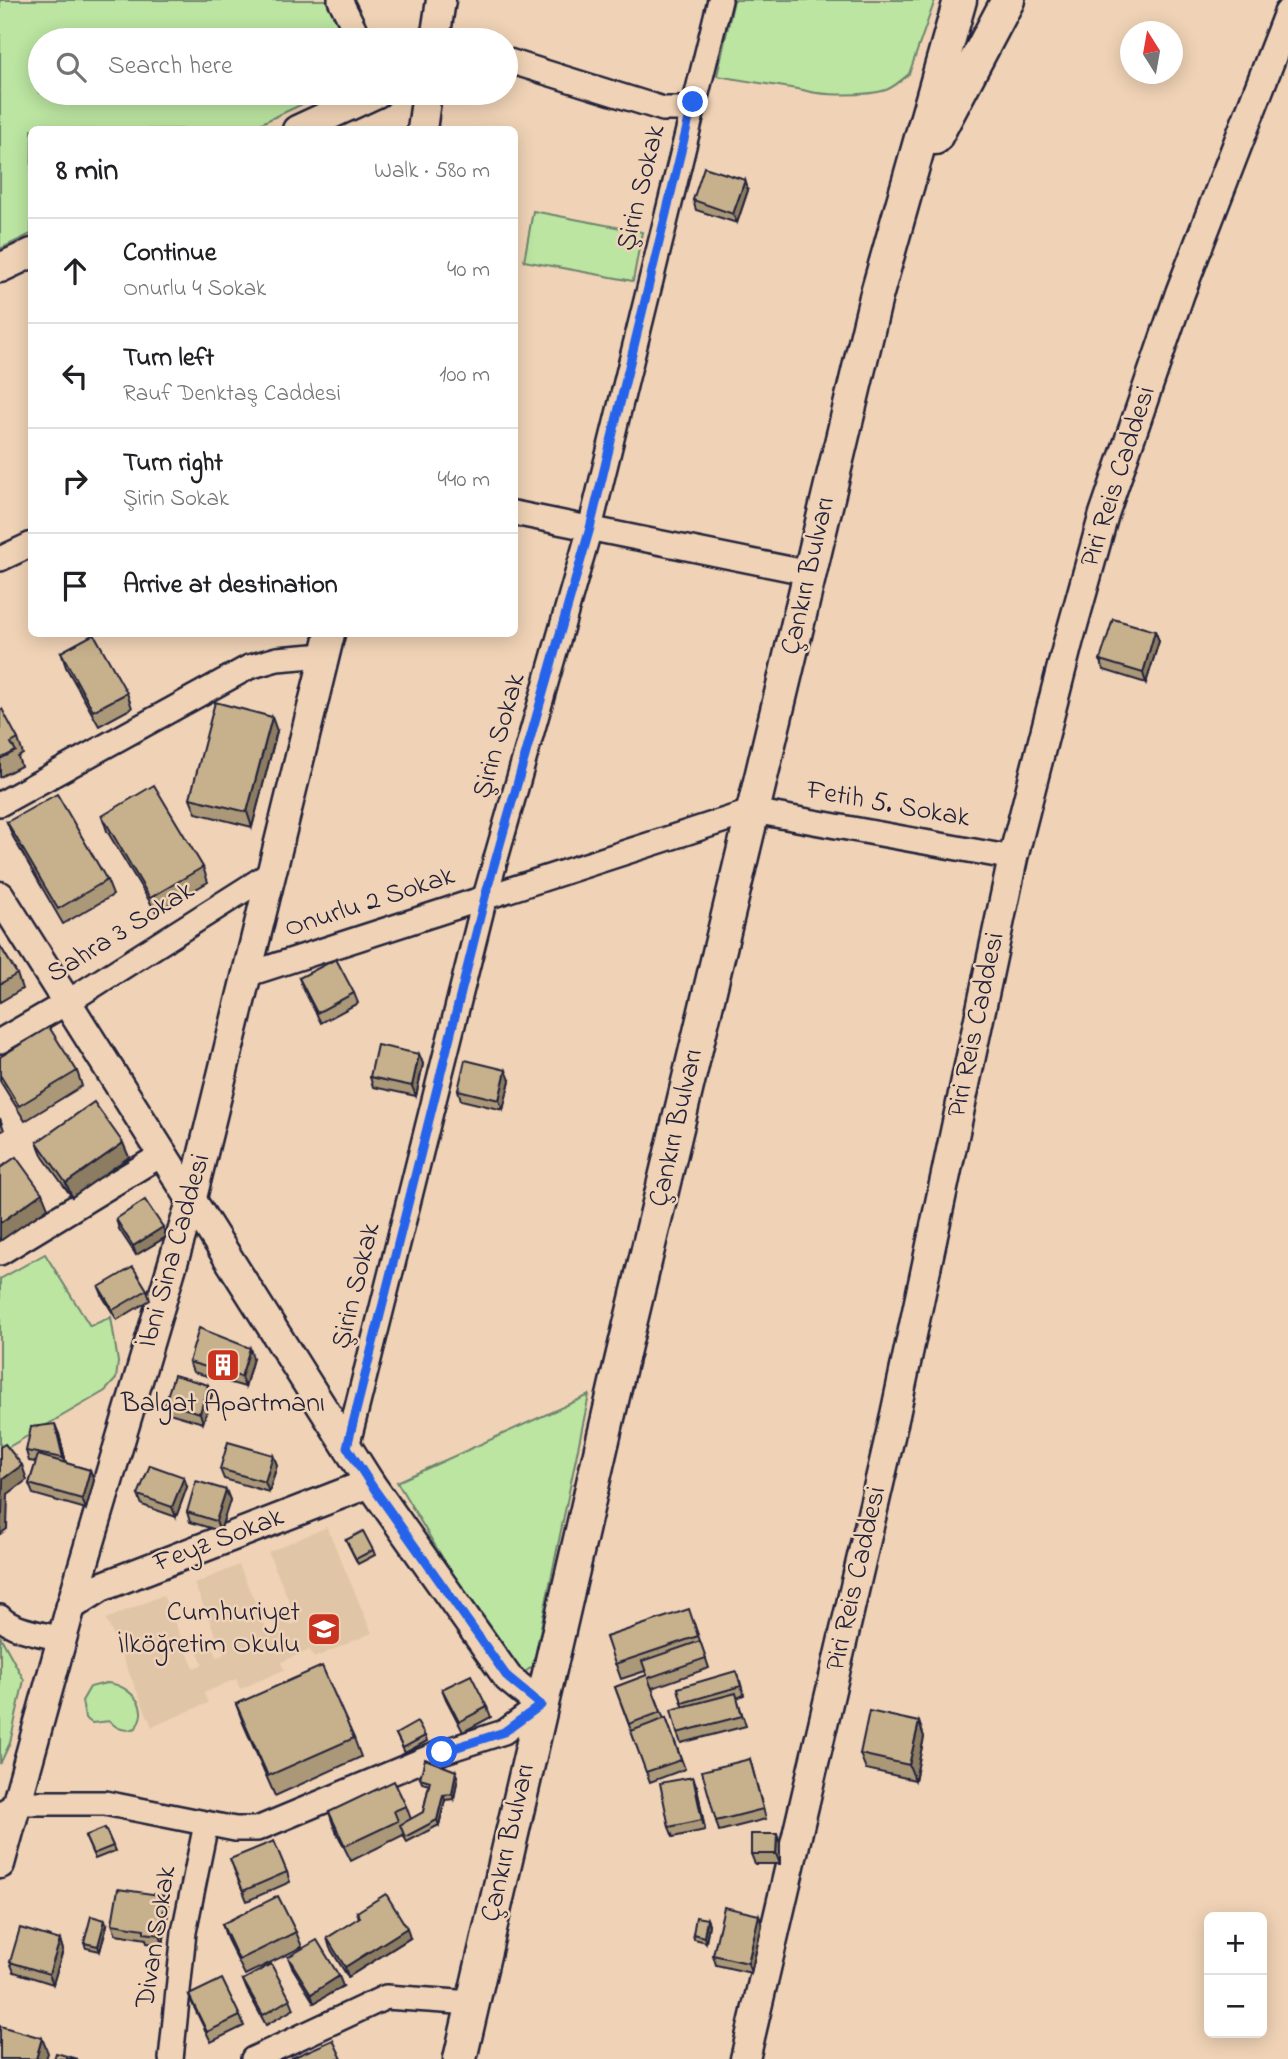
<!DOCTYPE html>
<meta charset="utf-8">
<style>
body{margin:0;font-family:"Indie Flower",sans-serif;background:#f6f6f6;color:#202124}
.controls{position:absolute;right:21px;bottom:21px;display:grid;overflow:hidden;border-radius:10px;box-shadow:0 4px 18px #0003}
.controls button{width:63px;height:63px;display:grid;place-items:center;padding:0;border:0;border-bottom:2px solid #e0e0e0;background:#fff;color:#202124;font:35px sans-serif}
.compass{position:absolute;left:1120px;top:21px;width:63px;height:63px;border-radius:50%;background:#fff;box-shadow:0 4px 18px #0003;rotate:349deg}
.stop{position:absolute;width:21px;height:21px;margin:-16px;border:5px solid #2563eb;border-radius:50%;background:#fff}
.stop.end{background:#2563eb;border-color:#fff;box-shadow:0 2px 7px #0008}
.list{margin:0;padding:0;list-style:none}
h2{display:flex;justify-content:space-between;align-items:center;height:91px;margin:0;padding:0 28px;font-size:30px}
h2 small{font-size:23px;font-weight:400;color:#757577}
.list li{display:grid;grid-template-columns:46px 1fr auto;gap:21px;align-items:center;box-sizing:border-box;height:105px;padding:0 28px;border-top:2px solid #e0e0e0}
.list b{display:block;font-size:26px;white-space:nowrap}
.list p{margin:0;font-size:23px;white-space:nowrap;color:#757577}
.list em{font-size:23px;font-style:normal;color:#757577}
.icon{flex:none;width:38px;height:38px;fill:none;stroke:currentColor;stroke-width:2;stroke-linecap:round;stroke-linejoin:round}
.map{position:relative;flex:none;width:1288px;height:2059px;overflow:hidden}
.search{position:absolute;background:#fff;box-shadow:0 4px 18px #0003;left:28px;top:28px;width:490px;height:77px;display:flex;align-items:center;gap:18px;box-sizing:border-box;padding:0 24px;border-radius:38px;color:#757577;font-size:26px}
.panel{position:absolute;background:#fff;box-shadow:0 4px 18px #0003;left:28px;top:126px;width:490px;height:511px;border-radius:10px}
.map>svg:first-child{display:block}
.built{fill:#e0c6a7}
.green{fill:#bbe5a1;stroke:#6e846e;stroke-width:2}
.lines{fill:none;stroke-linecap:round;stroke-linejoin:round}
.minor-casing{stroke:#22223b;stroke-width:28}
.tertiary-casing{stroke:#22223b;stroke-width:33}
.secondary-casing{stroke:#22223b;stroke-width:37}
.minor{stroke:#f0d3b6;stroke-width:23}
.tertiary{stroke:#f0d3b6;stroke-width:28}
.secondary{stroke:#f0d3b6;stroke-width:32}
.wall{fill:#ab9878;stroke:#22223b;stroke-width:2}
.shaded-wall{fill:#8b7c62;stroke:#22223b;stroke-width:2}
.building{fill:#c7b18c;stroke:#22223b;stroke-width:2}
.route{stroke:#2563eb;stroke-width:9}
.labels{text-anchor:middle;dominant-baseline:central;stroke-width:5;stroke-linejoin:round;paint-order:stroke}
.street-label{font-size:28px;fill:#22223b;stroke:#f0d3b6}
.poi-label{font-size:28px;fill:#22223b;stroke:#f0d3b6}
</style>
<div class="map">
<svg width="1288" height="2059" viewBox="0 0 1288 2059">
<rect width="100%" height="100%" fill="#f0d3b6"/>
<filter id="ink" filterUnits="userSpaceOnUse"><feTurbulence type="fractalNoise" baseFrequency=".0143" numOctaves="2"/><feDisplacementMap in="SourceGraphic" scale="14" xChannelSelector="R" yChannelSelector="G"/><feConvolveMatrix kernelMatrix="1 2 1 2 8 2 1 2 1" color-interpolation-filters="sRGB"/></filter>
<g filter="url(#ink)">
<path class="built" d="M327,1527l45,106 -58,25 -4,-8 -29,12 3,8 -44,19 -4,-10 -32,14 4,10 -56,24 -46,-108 57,-24 31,73 9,-4 -6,-13 15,-6 5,12 7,-3 -30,-70 45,-19 31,72 9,-3 -5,-13 13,-6 4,10 7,-3 -30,-70z"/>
<g class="green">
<path d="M0,0h330l21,40h-311v53h286l-77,36 -217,1 -1,104 -31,15z"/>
<path d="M734,0h201l-26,74c-7,6 -15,13 -23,16 -19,6 -65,6 -83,0l-86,-14z"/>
<path d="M533,211l109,21 -9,49 -109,-20z"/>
<path d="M45,1254l45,72 21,-9 7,45 -2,17 -11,12 -105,61v-173z"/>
<path d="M589,1395l-56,271 -8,6h-14l-114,-190z"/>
<path d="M0,1636l24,44 -14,63 -10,21z"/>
<path d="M106,1683c14,0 34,13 35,28 1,6 -3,12 -5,17 -10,4 -20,1 -26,-7l-18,2 -7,-5 -3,-17 8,-14z"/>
</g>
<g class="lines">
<g class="minor-casing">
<g id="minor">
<path d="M340,0l20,40"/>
<path d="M506,60l157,49h29"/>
<path d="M514,513l296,60"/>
<path d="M0,559l32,-15"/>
<path d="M0,804l249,-137 28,-8 48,-4"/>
<path d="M246,975l507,-164 260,47"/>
<path d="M0,1041l66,-38 205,-130"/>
<path d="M0,1253l161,-98"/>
<path d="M347,1447l138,-550 105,-369 130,-528"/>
<path d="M0,1617c13,14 44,17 62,22"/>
<path d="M3,1812l15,-9h87l130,26h22l185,-77 62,-20 37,-27"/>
<path d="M171,2059l13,-127 22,-108"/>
<path d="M253,2059l133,-62 86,6"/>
</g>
</g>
<g class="tertiary-casing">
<g id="tertiary">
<path d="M435,40l6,-40"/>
<path d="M297,130l80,-37"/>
<path d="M422,130l5,-37"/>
<path d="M0,268l32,-15"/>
<path d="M0,896l370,587 138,195 33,27"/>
<path d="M71,1606l30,-19 269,-104"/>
<path d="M0,1864l71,-258 120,-404 139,-568"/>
<path d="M745,2059l150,-644 118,-557 55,-215 36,-129 76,-221 108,-279"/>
</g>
</g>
<g class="secondary-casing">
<g id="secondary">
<path d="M935,138l73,-138"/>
<path d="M460,2059l160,-693 256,-1069 84,-297"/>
</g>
</g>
<use href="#minor" class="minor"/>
<use href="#tertiary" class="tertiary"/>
<use href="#secondary" class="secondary"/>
</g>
<g class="wall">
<path d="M745,180l3,10 -11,33 -41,-13 -3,-10z"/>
<path d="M1155,631l4,10 -13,42 -42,-13 -4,-10z"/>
<path d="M61,652l66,41 5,15 -33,18 -33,-59z"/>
<path d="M0,710l18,29 5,15 -5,3 3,9 -21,11z"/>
<path d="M277,731l-25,96 -56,-14 -6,-15z"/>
<path d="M102,816l101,51 5,15 -52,30 -49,-81z"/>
<path d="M7,822l100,58 6,15 -50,29 -50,-87z"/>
<path d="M0,946l17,28 5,15 -22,13z"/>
<path d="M299,978l55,15 4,10 -37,20 -18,-35z"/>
<path d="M419,1054l4,10 -7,32 -43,-9 -3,-10z"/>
<path d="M0,1057l77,14 5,15 -57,35 -25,-40z"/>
<path d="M510,1080l-7,30 -42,-10 -3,-10z"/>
<path d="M0,1118l4,12 -4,2z"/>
<path d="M37,1142l92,15 -57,40 -29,-40z"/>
<path d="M116,1219l47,8 3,10 -30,18 -17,-26z"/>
<path d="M99,1287l48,3 3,10 -33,20 -14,-23z"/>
<path d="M253,1358l-8,29 -52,-15 -4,-10z"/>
<path d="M212,1395l-9,28 -34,-10 -4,-10z"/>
<path d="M59,1434l7,29 24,7 4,10 -8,29 -53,-15 -4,-10 7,-22 -7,-1 -3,-10z"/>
<path d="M273,1455l4,10 -8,27 -45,-13 -4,-10z"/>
<path d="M187,1487l-11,30 -34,-12 -4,-10z"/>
<path d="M226,1490l4,10 -10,31 -30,-9 -3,-10z"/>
<path d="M346,1540l27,10 2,5 -17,9z"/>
<path d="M694,1623l15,45 -57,20 12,31 2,-1 19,51 -35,13 -35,-95 32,-12 -2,-4 -24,8 -15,-42z"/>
<path d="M740,1681l4,14 -7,3 9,28 -65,17 -4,-10 6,-27 -5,-18z"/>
<path d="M442,1689l45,18 4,10 -28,15 -17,-33z"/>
<path d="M236,1704l118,34 7,19 -86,39 -32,-73z"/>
<path d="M919,1722l5,15 -9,43 -49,-11 -6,-15z"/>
<path d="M396,1734l29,2 2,5 -22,12z"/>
<path d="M750,1759l16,60 -47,12 -3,-10z"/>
<path d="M458,1776l-4,23 -9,1 -6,25 -32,17 -4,-7 -52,26 -17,-34 -5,-15 77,-6 5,13 12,-7 6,-27 -7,-2 -2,-5z"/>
<path d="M697,1787l8,43 -32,7 -4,-10z"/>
<path d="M105,1828l10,23 -20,8 -10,-23z"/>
<path d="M780,1844v20h-25l-4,-10z"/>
<path d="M234,1869l53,3 3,10 -43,19z"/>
<path d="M166,1896l3,10 -6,39 -16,-2 -1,-4 -30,-5 -4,-10z"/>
<path d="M357,1912l53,26 -62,39 -18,-29 -3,-10 32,-20z"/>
<path d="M707,1919l2,5 -3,18 -12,-3 -1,-5z"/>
<path d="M222,1924l74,8 6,15 -57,28 -18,-36z"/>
<path d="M107,1925l-7,26 -14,-3 -2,-5z"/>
<path d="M762,1925l-11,48 -35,-8 -3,-10z"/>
<path d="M60,1940l3,10 -10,34 -39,-12 -4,-10z"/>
<path d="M288,1957l55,29 -29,17 -22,-36z"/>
<path d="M243,1980l47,19 4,10 -28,16 -19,-35z"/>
<path d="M189,1995l51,21 4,10 -33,16 -18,-37z"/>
</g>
<g class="shaded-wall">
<path d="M745,180l3,10 -11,33 -4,-9z"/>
<path d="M1155,631l4,10 -13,42 -3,-10z"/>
<path d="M272,717l5,14 -25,96 -5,-15z"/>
<path d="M419,1054l4,10 -7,32 -4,-10z"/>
<path d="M506,1070l4,10 -7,30 -4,-10z"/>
<path d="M123,1143l6,14 -57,40 -6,-14z"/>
<path d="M42,1193l6,15 -48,33v-18z"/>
<path d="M163,1227l3,10 -30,18 -3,-9z"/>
<path d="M250,1348l3,10 -8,29 -4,-10z"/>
<path d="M208,1385l4,10 -9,28 -3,-10z"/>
<path d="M55,1424l4,10 8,34 -4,-10z"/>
<path d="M273,1455l4,10 -8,27 -4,-10z"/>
<path d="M22,1465l5,15 -19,14 -1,35 -7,5 3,-55z"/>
<path d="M90,1470l4,10 -8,29 -4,-10z"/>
<path d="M184,1477l3,10 -11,30 -4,-10z"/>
<path d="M226,1490l4,10 -10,31 -4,-10z"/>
<path d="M919,1722l5,15 -9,43 -6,-15z"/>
<path d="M456,1771l2,5 -4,23 -2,-5z"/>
<path d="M693,1777l4,10 8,43 -3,-10z"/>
<path d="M443,1795l2,5 -6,25 -2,-5z"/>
<path d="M777,1834l3,10v20l-4,-10z"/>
<path d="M166,1896l3,10 -6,39 -3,-10z"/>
<path d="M759,1915l3,10 -11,48 -3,-10z"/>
<path d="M707,1919l2,5 -3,18 -2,-5z"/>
<path d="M105,1920l2,5 -7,26 -2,-5z"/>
<path d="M407,1928l3,10 -62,39 -3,-10z"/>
<path d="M60,1940l3,10 -10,34 -4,-10z"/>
<path d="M339,1976l4,10 -29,17 -3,-9z"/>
<path d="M42,2038l6,15 -2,6h-10z"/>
</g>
<g class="building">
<path d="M704,167l41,13 -12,34 -40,-14z"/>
<path d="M1113,619l42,12 -12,42 -43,-13z"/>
<path d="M94,634l33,59 -34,18 -32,-59z"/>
<path d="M215,702l57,15 -25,95 -57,-14z"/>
<path d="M2,709l16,30 -7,4 5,8 -16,8v-49z"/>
<path d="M154,785l49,82 -53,31 -48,-82z"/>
<path d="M57,794l50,86 -49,29 -51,-87z"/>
<path d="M0,946l17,28 -17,10z"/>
<path d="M336,959l18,34 -37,20 -18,-35z"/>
<path d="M49,1027l28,44 -58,35 -19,-31v-18z"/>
<path d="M377,1045l42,9 -7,32 -42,-9z"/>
<path d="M465,1060l41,10 -7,30 -41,-10z"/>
<path d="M94,1102l29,41 -57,40 -29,-41z"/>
<path d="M16,1157l26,36 -42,30v-55z"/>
<path d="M145,1200l18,27 -30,19 -17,-27z"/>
<path d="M133,1267l14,23 -34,20 -14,-23z"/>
<path d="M199,1328l51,20 -9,29 -52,-15z"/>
<path d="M174,1375l34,10 -8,28 -35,-10z"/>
<path d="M55,1424l8,34 -37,-7 5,-24z"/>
<path d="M228,1442l45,13 -8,27 -45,-13z"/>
<path d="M5,1444l17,21 -19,14 -1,35 -2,1v-68z"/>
<path d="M38,1455l52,15 -8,29 -53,-15z"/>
<path d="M150,1465l34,12 -12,30 -34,-12z"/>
<path d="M196,1481l30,9 -10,31 -29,-9z"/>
<path d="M363,1531l10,19 -17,9 -10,-19z"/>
<path d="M689,1609l9,27 -83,28 -9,-27z"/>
<path d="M700,1641l6,17 -58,20 13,34 -32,12 -14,-37 32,-12 -5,-14z"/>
<path d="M322,1666l32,72 -86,38 -32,-72z"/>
<path d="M736,1671l5,15 -59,17 -4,-15z"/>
<path d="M471,1675l16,32 -28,15 -17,-33z"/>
<path d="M736,1693l6,23 -65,17 -6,-23z"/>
<path d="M869,1711l50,11 -10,43 -49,-11z"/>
<path d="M666,1718l15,42 -35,12 -15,-41z"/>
<path d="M417,1722l8,14 -22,12 -7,-14z"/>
<path d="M425,1759l31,12 -4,23 -9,1 -6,25 -32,17 -5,-12 23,-13 7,-31 -10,-3z"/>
<path d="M750,1759l13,50 -47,12 -14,-50z"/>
<path d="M693,1777l9,43 -33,7 -9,-44z"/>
<path d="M394,1781l12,25 -12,5 4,10 -53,25 -16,-34z"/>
<path d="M105,1828l8,18 -20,8 -8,-18z"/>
<path d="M751,1834h26l-1,20h-25z"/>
<path d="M274,1841l13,31 -44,19 -13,-32z"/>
<path d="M118,1889l48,7 -6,39 -16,-2v-4l-32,-5z"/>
<path d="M386,1894l21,34 -62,39 -18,-29 33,-21 -3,-5z"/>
<path d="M278,1896l18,36 -57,28 -17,-36z"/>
<path d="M724,1907l35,8 -11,48 -35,-8z"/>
<path d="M91,1916l14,4 -7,26 -14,-3z"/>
<path d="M696,1917l11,2 -3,18 -11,-3z"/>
<path d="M20,1928l40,12 -11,34 -39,-12z"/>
<path d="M317,1940l22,36 -28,18 -23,-37z"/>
<path d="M271,1964l19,35 -27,16 -20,-35z"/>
<path d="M222,1979l18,37 -33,16 -18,-37z"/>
<path d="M0,2026l42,12 -6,21h-36z"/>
<path d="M333,2040l9,19h-50v-1z"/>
<path d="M56,2053l21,6h-23z"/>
</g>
</g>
<g class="lines" filter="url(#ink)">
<path class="route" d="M442,1752l62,-20 37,-27 -33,-27 -138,-195 -23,-36 138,-550 105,-369 103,-426"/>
</g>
<defs>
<g id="building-square" transform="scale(1.75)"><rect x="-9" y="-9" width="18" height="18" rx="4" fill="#c8321e" stroke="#f0d3b6"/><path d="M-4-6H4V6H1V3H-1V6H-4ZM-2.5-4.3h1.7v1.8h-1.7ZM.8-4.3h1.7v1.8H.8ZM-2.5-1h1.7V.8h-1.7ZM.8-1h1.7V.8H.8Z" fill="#fff"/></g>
<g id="school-square" transform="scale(1.75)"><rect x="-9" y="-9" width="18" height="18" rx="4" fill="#c8321e" stroke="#f0d3b6"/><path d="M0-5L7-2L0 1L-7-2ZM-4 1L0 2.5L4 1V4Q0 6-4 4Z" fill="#fff"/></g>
</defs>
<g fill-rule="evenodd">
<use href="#building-square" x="223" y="1365"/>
<use href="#school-square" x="324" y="1629"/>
</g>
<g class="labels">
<g class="street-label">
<text transform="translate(642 188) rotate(-76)">Şirin Sokak</text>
<text transform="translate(1119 477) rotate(-72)">Piri Reis Caddesi</text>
<text transform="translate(809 576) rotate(-77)">Çankırı Bulvarı</text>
<text transform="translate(500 736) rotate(-74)">Şirin Sokak</text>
<text transform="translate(888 805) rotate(10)">Fetih 5. Sokak</text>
<text transform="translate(370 903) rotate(-18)">Onurlu 2 Sokak</text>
<text transform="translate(121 933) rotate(-32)">Sahra 3 Sokak</text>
<text transform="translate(977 1025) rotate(-78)">Piri Reis Caddesi</text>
<text transform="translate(677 1128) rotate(-77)">Çankırı Bulvarı</text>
<text transform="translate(175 1251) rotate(-74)">İbni Sina Caddesi</text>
<text transform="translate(357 1286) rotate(-76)">Şirin Sokak</text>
<text transform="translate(219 1541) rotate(-21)">Feyz Sokak</text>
<text transform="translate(857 1579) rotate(-77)">Piri Reis Caddesi</text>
<text transform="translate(509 1843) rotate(-77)">Çankırı Bulvarı</text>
<text transform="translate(157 1937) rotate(-81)">Divan Sokak</text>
</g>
<g class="poi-label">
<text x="223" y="1404">Balgat Apartmanı</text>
<text x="300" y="1613" text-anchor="end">Cumhuriyet<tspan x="300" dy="32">İlköğretim Okulu</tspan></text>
</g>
</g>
</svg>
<div class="controls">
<button>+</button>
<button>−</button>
</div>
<svg class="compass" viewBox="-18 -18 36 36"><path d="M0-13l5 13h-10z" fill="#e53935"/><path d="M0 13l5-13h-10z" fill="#757577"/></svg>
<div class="stop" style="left:442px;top:1752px"></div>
<div class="stop end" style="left:693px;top:102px"></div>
<div class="search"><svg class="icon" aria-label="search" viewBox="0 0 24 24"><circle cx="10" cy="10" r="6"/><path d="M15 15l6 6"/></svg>Search here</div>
<section class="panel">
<h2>8 min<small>Walk · 580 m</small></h2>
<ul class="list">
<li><svg class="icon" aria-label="ahead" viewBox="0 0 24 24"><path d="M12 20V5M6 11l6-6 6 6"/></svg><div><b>Continue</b><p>Onurlu 4 Sokak</p></div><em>40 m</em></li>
<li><svg class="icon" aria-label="left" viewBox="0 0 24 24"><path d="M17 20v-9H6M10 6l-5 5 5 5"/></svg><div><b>Turn left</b><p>Rauf Denktaş Caddesi</p></div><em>100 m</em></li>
<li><svg class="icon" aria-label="right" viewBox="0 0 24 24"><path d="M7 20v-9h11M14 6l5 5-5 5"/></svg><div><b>Turn right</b><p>Şirin Sokak</p></div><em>440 m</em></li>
<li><svg class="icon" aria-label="arrive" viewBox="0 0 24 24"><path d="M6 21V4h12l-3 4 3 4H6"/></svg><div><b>Arrive at destination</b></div></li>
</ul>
</section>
</div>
